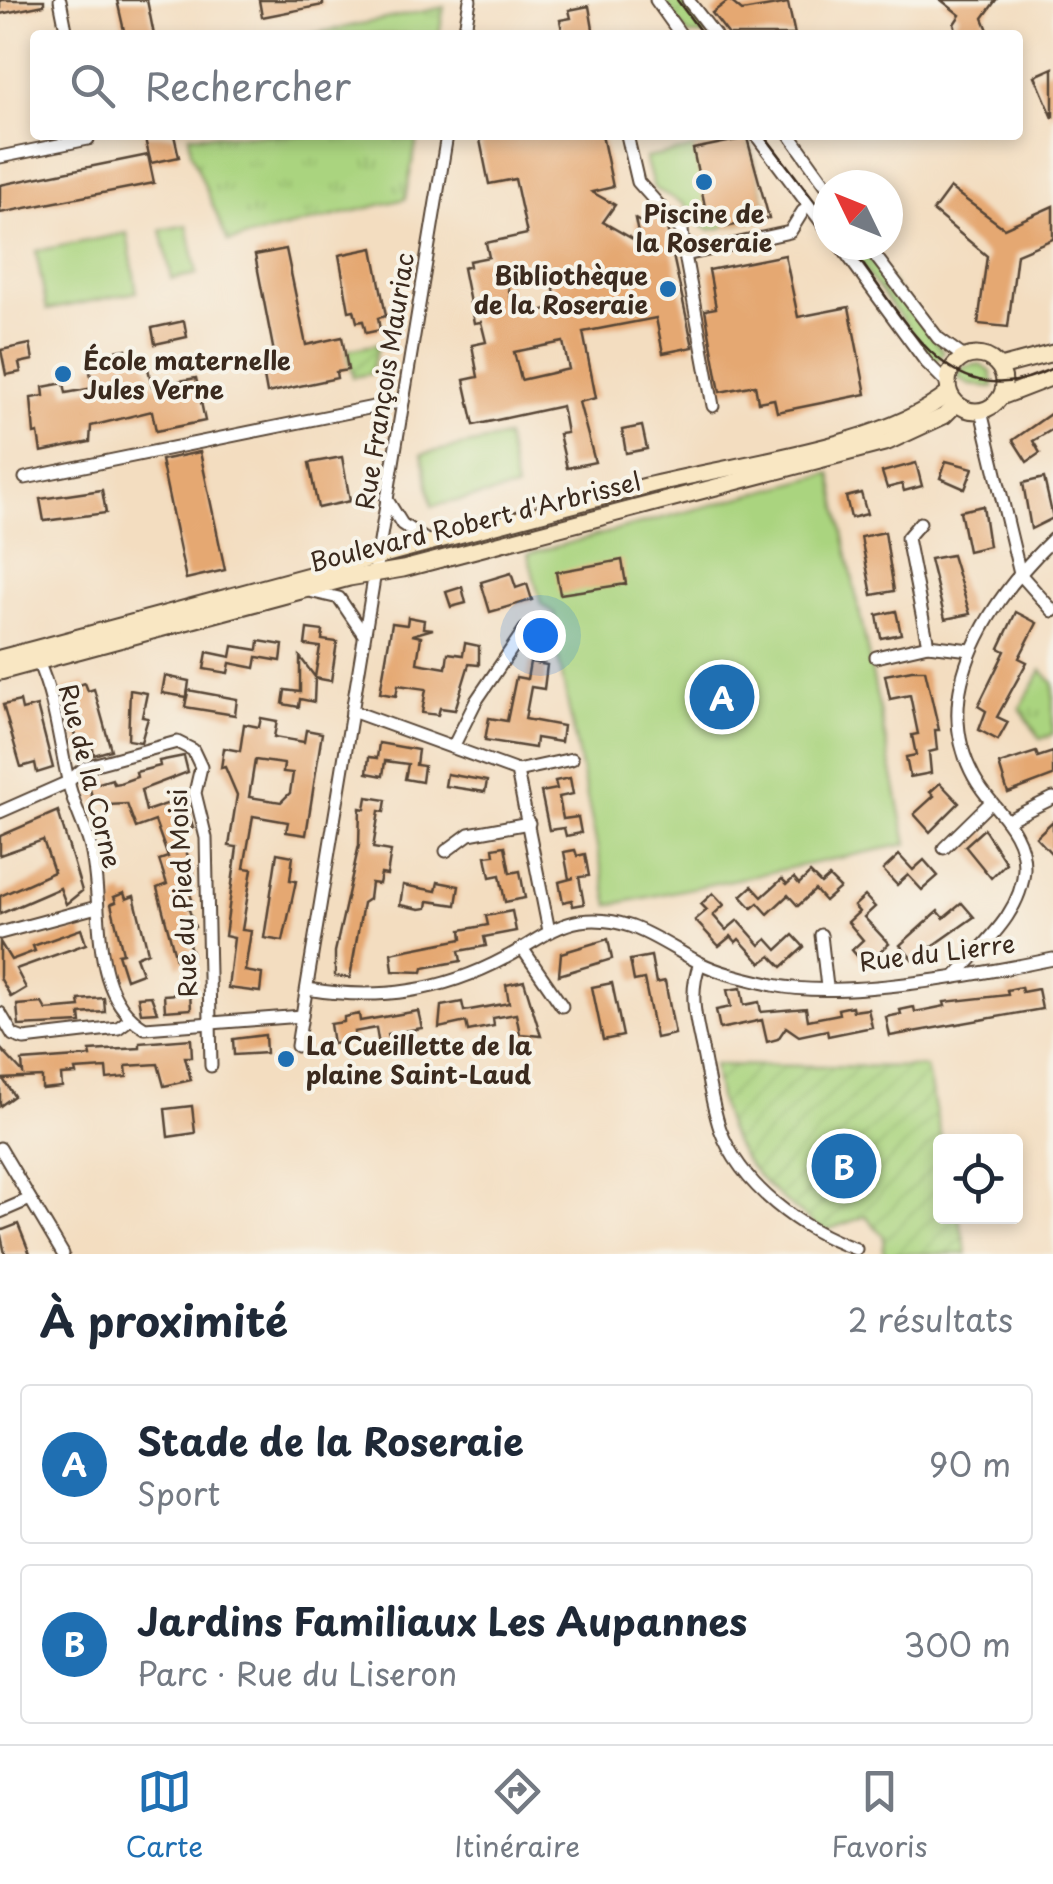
<!DOCTYPE html>
<html lang="fr">
<meta charset="utf-8">
<style>
body{margin:0;font-family:"Playpen Sans",sans-serif;background:#f6f6f7;color:#1f2937}
.controls{position:absolute;right:30px;bottom:30px;display:grid;overflow:hidden;border-radius:10px;box-shadow:0 5px 15px #0003}
.controls button{width:90px;height:90px;display:grid;place-items:center;padding:0;border:0;border-bottom:2px solid #e0e1e3;background:#fff;color:#1f2937;font:50px sans-serif}
.compass{position:absolute;left:813px;top:170px;width:90px;height:90px;border-radius:50%;background:#fff;box-shadow:0 5px 15px #0003;rotate:313deg}
.you{position:absolute;left:540px;top:635px;width:35px;height:35px;margin:-25px;border:8px solid #fff;border-radius:50%;background:#1a73e8;box-shadow:0 0 0 15px #1a73e833}
.badge{display:grid;place-items:center;width:65px;height:65px;border-radius:50%;background:#1f6fb2;color:#fff;font-size:32px;font-weight:700}
.pin{position:absolute;translate:-50% -50%;border:5px solid #fff;box-shadow:0 2px 10px #0006}
.list{margin:0;padding:0;list-style:none}
h2{display:flex;justify-content:space-between;align-items:center;height:130px;margin:0;padding:0 40px;font-size:42px}
h2 small{font-size:32px;font-weight:400;color:#747a83}
.list li{display:grid;grid-template-columns:65px 1fr auto;gap:30px;align-items:center;box-sizing:border-box;height:160px;margin:0 20px 20px;padding:0 20px;border:2px solid #e0e1e3;border-radius:10px}
.list b{display:block;font-size:38px;white-space:nowrap}
.list p{margin:0;font-size:32px;white-space:nowrap;color:#747a83}
.list em{font-size:32px;font-style:normal;color:#747a83}
.icon{flex:none;width:55px;height:55px;fill:none;stroke:currentColor;stroke-width:2;stroke-linecap:round;stroke-linejoin:round}
.map{position:relative;flex:none;width:1053px;height:1254px;overflow:hidden}
.search{position:absolute;background:#fff;box-shadow:0 5px 15px #0003;left:30px;right:30px;top:30px;height:110px;display:flex;align-items:center;gap:25px;box-sizing:border-box;padding:0 35px;border-radius:10px;color:#747a83;font-size:38px}
.sheet{height:490px;background:#fff}
nav{display:flex;justify-content:space-around;align-items:center;box-sizing:border-box;height:140px;border-top:2px solid #e0e1e3;background:#fff;font-size:28px;color:#747a83}
nav a{display:grid;justify-items:center;gap:5px}
nav .on{color:#1f6fb2}
.map>svg:first-child{display:block}
.grass{fill:url(#grass-tufts);stroke:#727f4e;stroke-width:2.5}
.garden{fill:url(#garden-furrows);stroke:#727f4e;stroke-width:2.5}
.pitch{fill:#aad47f;stroke:#727f4e;stroke-width:2.5}
.building{fill:#e5a872;fill-rule:evenodd}
.lines{fill:none;stroke-linecap:round;stroke-linejoin:round}
.street-casing{stroke:#574536;stroke-width:15}
.secondary-casing{stroke:#574536;stroke-width:19}
.street{stroke:#fff;stroke-width:11}
.secondary{stroke:#f9e7c3;stroke-width:15}
.tram{stroke:#3b2a1e;stroke-width:2.5}
.poi-dot{fill:#1f6fb2;stroke:#f7f3e8;stroke-width:4}
.labels{text-anchor:middle;dominant-baseline:central;stroke-width:8;stroke-linejoin:round;paint-order:stroke}
.poi-label{font-size:25px;font-weight:bold;fill:#3b2a1e;stroke:#f7f3e8;text-anchor:start}
.street-label{font-size:25px;fill:#3b2a1e;stroke:#f7f3e8}
</style>
<div class="map">
<svg width="1053" height="1254" viewBox="0 0 1053 1254">
<defs>
<pattern id="grass-tufts" width="24" height="20" patternUnits="userSpaceOnUse" patternTransform="scale(2.5)"><rect width="24" height="20" fill="#aad47f"/><path d="M3 7l-1-3M5 7V3M7 7l1-3M15 17l-1-3M17 17v-4M19 17l1-3" fill="none" stroke="#93b66d"/></pattern>
<pattern id="garden-furrows" width="10" height="10" patternUnits="userSpaceOnUse" patternTransform="scale(2.5)"><rect width="10" height="10" fill="#aad47f"/><path d="M-1 1l2-2M0 10L10 0M9 11l2-2" fill="none" stroke="#93b66d"/></pattern>
</defs>
<rect width="100%" height="100%" fill="#f7f3e8"/>
<filter id="ink" filterUnits="userSpaceOnUse"><feTurbulence type="fractalNoise" baseFrequency=".01" numOctaves="2"/><feDisplacementMap in="SourceGraphic" scale="20" xChannelSelector="R" yChannelSelector="G"/><feConvolveMatrix kernelMatrix="1 2 1 2 8 2 1 2 1" color-interpolation-filters="sRGB"/></filter>
<filter id="wash" filterUnits="userSpaceOnUse"><feTurbulence type="fractalNoise" baseFrequency=".0048" numOctaves="4" result="noise"/><feDisplacementMap in="SourceGraphic" scale="40" xChannelSelector="R" yChannelSelector="G"/><feGaussianBlur stdDeviation="2.25" result="paint"/><feColorMatrix in="noise" values="0 0 0 0 0 0 0 0 0 0 0 0 0 0 0 0 0 1.4 0 .05"/><feComposite in="paint" operator="in"/></filter>
<g filter="url(#wash)">
<rect width="100%" height="100%" fill="#f3ddc0"/>
<g class="grass">
<path d="M662,0h21l26,35h-21z"/>
<path d="M444,7l-5,28h-132z"/>
<path d="M189,135h229l-13,64 -177,43 -37,-89z"/>
<path d="M845,245h18l81,107 -9,10z"/>
<path d="M979,364l12,8 3,15 -24,-2 -13,-8 7,-10z"/>
<path d="M1042,670l11,13v51l-13,5 -20,-31z"/>
</g>
<g class="garden">
<path d="M379,344l-9,30 -17,3 -5,-27z"/>
<path d="M714,1065l212,2 16,74 -2,75 19,1 8,37h-83l-1,-18 -17,-20 -42,15c-67,-48 -102,-80 -110,-166z"/>
</g>
<g class="pitch">
<path d="M748,138l21,80 -59,12 -9,-4 -17,-22 -30,-16 -9,-30z"/>
<path d="M187,225l10,49 -25,5 -11,-49z"/>
<path d="M127,233l10,59 -90,18 -11,-59z"/>
<path d="M506,437l10,52 -84,17 -10,-52z"/>
<path d="M831,473l76,371 -298,61 -56,-273 4,-1 -3,-18 -13,-9 -13,-50z"/>
</g>
<g id="blocks">
<g class="building">
<path d="M0,0h44v5l-44,9z"/>
<path d="M117,0h30l7,35h-29z"/>
<path d="M259,0h64v5l-61,12z"/>
<path d="M729,0l13,11 46,-8 7,32h-66l-17,-22z"/>
<path d="M941,0h55l-13,18 7,17h-32l-4,-11 6,-9z"/>
<path d="M589,6l5,29h-31l-3,-15 11,-2 -2,-8z"/>
<path d="M1053,68v50l-18,-42z"/>
<path d="M144,135h30l5,22 -28,6z"/>
<path d="M479,135h123l11,52 -21,5 23,13 -12,17 37,21 -5,-24 9,5 13,-7 10,11 26,119 -30,6 -7,-35 -73,14 13,66 -17,4 16,60 -28,6 -8,-34 8,-1 -5,-27 -88,19 -10,-45 14,-3 -6,-32 14,-3 -5,-20 -7,1 -11,-55 7,-2 -1,-5 20,-4 -3,-14 41,-9 -12,-55 -26,5zM549,268l9,39 -43,9 -9,-39zM563,342l6,27 -48,11 -7,-28z"/>
<path d="M747,138l22,80 -43,9 -3,-14 -16,3 -14,-67z"/>
<path d="M148,155l6,28 -154,30v-28z"/>
<path d="M950,188l54,40 49,-22v33l-36,15 -9,73 -30,-3 9,-68 -54,-45z"/>
<path d="M373,248l13,68 -8,2 2,12 -14,3 -3,-12 -6,1 -3,-12 -5,1 -10,-56z"/>
<path d="M286,249l20,96 36,-8 6,33 -12,2 1,6 -70,15 -6,-33 14,-2 -20,-103z"/>
<path d="M785,255l13,62 51,-10 17,87 -89,18 -3,-13 -16,3 -3,-17 -35,7 -15,-82 11,-2 -7,-38z"/>
<path d="M184,321l3,16 -32,7 -3,-16z"/>
<path d="M30,344l3,16 -14,3 2,9 -15,3 -5,-25z"/>
<path d="M126,349l1,10 18,-4 7,31 44,-8 9,43 -49,10 -4,-20 -61,15 -1,16 -49,10 -3,-19 -4,1 -3,-36 13,-2 -1,-9 21,-4 2,10 27,-5 -4,-22 17,-3 -2,-10z"/>
<path d="M1053,412v17l-20,12 7,12 -13,9 -14,-22z"/>
<path d="M642,426l5,23 -21,4 -4,-23z"/>
<path d="M200,452l25,118 -39,9 -25,-119z"/>
<path d="M342,457l8,44 -32,7 -9,-45z"/>
<path d="M946,461l27,7 -8,21 -25,-11z"/>
<path d="M916,463l6,23 -18,5 -2,-7 -15,4 -5,-16z"/>
<path d="M1044,478l9,40 -22,11 -8,-46z"/>
<path d="M102,490l4,23 -62,8 -4,-22z"/>
<path d="M861,493l6,21 -16,4 -5,-21z"/>
<path d="M983,506l6,40 -21,5 -8,-40z"/>
<path d="M885,532l9,59 -22,4 -11,-58z"/>
<path d="M952,555l18,59 -25,5 -15,-60z"/>
<path d="M622,560l4,24 -66,10 -4,-22z"/>
<path d="M511,573l5,15 11,-4 5,16 -42,12 -9,-30z"/>
<path d="M462,587l4,16 -15,4 -5,-15z"/>
<path d="M896,611l5,23 -20,4 -4,-23z"/>
<path d="M1016,612l21,11 -18,35 8,4 -30,55 11,5 -10,18 -19,-10 7,-19 -8,-5 27,-55 -6,-3z"/>
<path d="M408,617l16,3 -1,8 10,1 -21,6 9,2 -4,26 29,5 2,-15 15,2 2,-12 14,3v19l-10,-1 -14,46 -15,-2 -2,7 -16,-2 4,-24 -28,-4 -2,11 -16,-3 12,-70 15,2z"/>
<path d="M307,629l16,2 -1,9 15,2 -6,39 -16,-3 -1,24 -14,-3 -1,8 -16,-3 2,-14 15,2v-35l15,20 5,-30 -15,-2z"/>
<path d="M259,641l24,4 -2,16 -24,-4 -2,11 -25,-5 -2,10 -24,-4 3,-17 24,5 2,-11 25,4z"/>
<path d="M530,662l17,3 -3,24 -13,-2 -6,32 38,7 -2,16 -25,-4 -1,10 -50,-8 4,-22 18,3 9,-44 11,2z"/>
<path d="M912,670h13l14,60h-4l2,20 -8,2 2,21 -21,4 -4,-20 10,-2 -4,-20 6,-1 -8,-39 -20,4 -5,-24z"/>
<path d="M165,676l24,5 -2,16 -25,-4z"/>
<path d="M85,683l3,8 6,-2 17,61 -17,5 -1,-6 -13,4 -18,-63z"/>
<path d="M130,690l17,3 -5,24 6,1 -7,24 -13,-2z"/>
<path d="M188,690l49,9 -2,16 -50,-8z"/>
<path d="M20,701l2,9 15,-4 16,62 -16,5 -2,-10 -14,4 -18,-62z"/>
<path d="M261,718l16,3 -3,16 30,5 2,-12 16,3 -16,102 -20,-3 2,-10 -35,-6 -9,52 8,1 -10,61 9,1 -6,40 17,3 -2,18 -32,-4 6,-50 -9,-2 12,-89 -8,-1 8,-51 -12,-28 -4,1 3,-20 16,3 4,-27 15,3zM255,760l29,4 -1,8 10,1 -3,20 -9,9 -32,-5z"/>
<path d="M379,743l39,7 -2,15 8,1 -2,16 -17,-3 3,-15 -23,-3 -2,15 -16,-3 2,-16 8,1z"/>
<path d="M1036,752l2,5 15,-5v24l-45,17 -9,-29z"/>
<path d="M184,756l4,16 -47,18 5,21 29,-10 6,18 8,-3 4,12 -13,5 14,41 -10,4 9,24 -6,2 8,23 -11,4 9,24 -15,12 -21,-79 10,-4 -8,-24 9,-3 -13,-36 -19,7 -9,-24 -20,1 -1,-5 -12,3 -5,-17 23,-7 2,5 6,-1 17,-6 -1,-5 24,-6 -1,-5z"/>
<path d="M447,774l40,7 -2,11 -40,-6z"/>
<path d="M570,778l3,16 -14,3 4,22 15,-2 3,16 -15,3 -2,-8 -15,2 -8,-38 16,-3 -2,-8z"/>
<path d="M940,783l19,20 -29,29 -16,-18 20,-18 -4,-4z"/>
<path d="M367,797l19,3 -2,12 -5,-1 -6,37 18,3 -4,24 -6,-1 -2,10 -8,-1 -2,16 -6,4 -13,75 -15,-2v-24l24,-107 1,-37 5,1z"/>
<path d="M58,811l24,80 -16,13 -6,-16 -60,26v-18l54,-24 -11,-32 -43,15v-19z"/>
<path d="M1053,821v34l-17,-18z"/>
<path d="M984,829l22,34 -15,15 -26,-32z"/>
<path d="M505,846l5,27 10,-2 5,27 -20,4 -5,-27 -10,2 -4,-21 8,-1 -1,-7z"/>
<path d="M575,850l2,6 8,-2 4,22 -10,1 5,27 -11,2 -1,-6 -9,2 -4,-20 15,-4 -5,1 -5,-27z"/>
<path d="M277,853l16,3 -3,24 6,1 -13,60 -19,-3z"/>
<path d="M899,855l14,15 11,-10 14,16 -16,14 -14,-15 -11,10 -14,-15z"/>
<path d="M810,873l11,11 8,-7 11,11 -15,13 -10,-11 -17,16 -10,-11 -20,19 -10,-11 -6,5 -11,-12 11,-10 10,11 20,-18 5,5 7,-6 5,6z"/>
<path d="M438,882l21,4 -3,19 -28,-4 -1,7 -7,1 -20,-4 3,-20 33,6z"/>
<path d="M124,893l2,6 8,-3 14,56 -12,5 6,16 -16,6 -8,-25 5,-1 -12,-49 5,-2 -2,-5z"/>
<path d="M713,893l11,12 -11,10 13,15 12,-10 22,25 7,-6 10,11 16,-15 11,12 -22,20 -11,-11 -10,7 -22,-24 -3,3 -5,-6 -12,10 -24,-26 12,-10 -6,-6z"/>
<path d="M865,896l10,11 -11,10 25,27 -24,21 -13,-15 11,-10 -15,-18 11,-10 -5,-6z"/>
<path d="M962,903l12,14 -61,43 -13,-15 38,-34 6,7z"/>
<path d="M512,911l4,20 -32,6 2,9 -27,5 2,10 -38,7 -1,4 -29,-1 -2,-18 71,-14 -1,-9 27,-5 -2,-9z"/>
<path d="M81,929l5,15 -70,25 10,19 -15,9 -11,-19v-36l11,18 24,-9 -2,-5z"/>
<path d="M608,939l4,20 -53,16 2,-22z"/>
<path d="M651,956l5,27 9,-2 10,53 -19,4 -12,-59 -10,2 -4,-21z"/>
<path d="M524,981l17,55 -21,-2 -4,-20 -23,4 1,8 -26,5 -2,-9 -27,6 2,-22 21,-4 2,9 45,-8 -3,-18z"/>
<path d="M612,983l11,53 -20,4 -11,-53z"/>
<path d="M1021,987l1,5 16,-3 4,20 -152,27 -4,-19 15,-3 -1,-4 14,-3 1,5 30,-6 -1,-4 64,-7 -1,-5z"/>
<path d="M741,988l3,17 15,-3 2,10 45,-4 2,12 31,-6 -1,-5 14,-3 1,5 15,-2 4,18 -44,9 -1,-6 -28,6 -13,-9 -8,12 -11,3 -5,-22 -42,9 -4,-19 15,-3 -4,-17z"/>
<path d="M190,993l1,16 -26,2 -1,-16z"/>
<path d="M151,996l6,16 -16,1 -3,-16z"/>
<path d="M104,998l1,14 -25,2 1,9 -62,3 -2,-21 25,-2 4,7 34,-3 -1,-7z"/>
<path d="M418,1011l4,17 -34,6 3,15 -11,2 -4,-23 -22,4 1,8 -22,4 -3,-20 14,-2v-5l15,-3 1,7z"/>
<path d="M265,1035l1,18 -32,2 -1,-16z"/>
<path d="M191,1039l1,18h-7l6,23 -27,6 -6,-22 -32,2 1,11 -20,2 -1,-11 -31,2 1,4 -15,1 1,12 -20,2v-12l-39,2 11,17 -14,10v-58l23,25 -1,-12 69,-5 -1,-5 50,-3v-5z"/>
<path d="M192,1106l3,27 -27,4 -3,-28z"/>
<path d="M18,1224l12,30h-25l-5,-23z"/>
</g>
</g>
</g>
<g filter="url(#ink)">
<use href="#blocks" fill-opacity="0" stroke="#574536" stroke-width="2.5"/>
<g class="lines">
<g class="street-casing">
<g id="street">
<path d="M60,0l7,35"/>
<path d="M656,0l25,35"/>
<path d="M688,0l27,35"/>
<path d="M464,35l6,-35"/>
<path d="M627,135l11,47 44,49 3,24 105,-23 13,-21"/>
<path d="M756,135l72,96"/>
<path d="M790,135l38,53"/>
<path d="M0,157l88,-18v-4"/>
<path d="M840,245l86,117 21,21"/>
<path d="M867,245l71,93 26,19"/>
<path d="M685,255l28,151"/>
<path d="M981,411l39,163 33,37"/>
<path d="M25,478l378,-77"/>
<path d="M386,498l16,26 28,19"/>
<path d="M920,523l-13,15 21,107 42,5"/>
<path d="M309,591l30,7 25,37"/>
<path d="M876,657l52,-12"/>
<path d="M38,662c17,37 21,79 30,118 4,23 16,43 22,65 16,58 -5,148 55,183l157,-12"/>
<path d="M352,711l165,60 32,160"/>
<path d="M454,745l22,-44 49,-72"/>
<path d="M517,771l55,-12"/>
<path d="M0,812l68,-30 17,-15 92,-25 16,8 8,17 -6,26 11,45 5,228"/>
<path d="M1010,819l43,-21"/>
<path d="M944,848l47,-46"/>
<path d="M446,851l23,-17 60,-11"/>
<path d="M0,933l97,-26"/>
<path d="M821,935l6,52"/>
<path d="M522,948l40,58"/>
<path d="M700,963c-12,31 -4,57 3,90 5,25 9,52 17,76 21,57 81,101 136,120"/>
<path d="M955,977c26,-31 67,-63 69,-108 1,-42 -33,-60 -50,-92 -47,-86 18,-179 79,-238"/>
<path d="M307,989c71,12 135,3 198,-31 26,-13 46,-32 75,-37 48,-7 80,21 120,42 22,11 48,16 73,22 71,15 207,-11 280,-26"/>
<path d="M0,1013l13,22 11,4 94,-11 12,-9"/>
<path d="M297,1046l150,-911"/>
<path d="M0,1148l63,106"/>
<path d="M0,1212l30,-13"/>
</g>
</g>
<g class="secondary-casing">
<g id="secondary">
<circle cx="976" cy="383" r="28"/>
<path d="M1000,367l53,-14"/>
<path d="M1001,397l52,-20"/>
<path d="M0,658c215,-57 430,-117 646,-172 86,-22 236,-38 303,-93"/>
<path d="M0,672l349,-94 54,-9 485,-127 56,-26 12,-12"/>
</g>
</g>
<use href="#street" class="street"/>
<use href="#secondary" class="secondary"/>
<g class="tram">
<path d="M677,0l26,35"/>
<path d="M764,135l64,84"/>
<path d="M849,245c54,69 98,177 204,123"/>
</g>
</g>
</g>
<g class="poi-dot">
<circle cx="704" cy="182" r="10"/>
<circle cx="668" cy="289" r="10"/>
<circle cx="63" cy="374" r="10"/>
<circle cx="286" cy="1059" r="10"/>
</g>
<g class="labels">
<g class="poi-label">
<text x="704" y="213" text-anchor="middle">Piscine de<tspan x="704" dy="29">la Roseraie</tspan></text>
<text x="648" y="275" text-anchor="end">Bibliothèque<tspan x="648" dy="29">de la Roseraie</tspan></text>
<text x="83" y="360">École maternelle<tspan x="83" dy="29">Jules Verne</tspan></text>
<text x="306" y="1045">La Cueillette de la<tspan x="306" dy="29">plaine Saint-Laud</tspan></text>
</g>
<g class="street-label">
<text transform="translate(384 381) rotate(-81)">Rue François Mauriac</text>
<text transform="translate(475 521) rotate(-14)">Boulevard Robert d'Arbrissel</text>
<text transform="translate(91 776) rotate(76)">Rue de la Corne</text>
<text transform="translate(182 893) rotate(-93)">Rue du Pied Moisi</text>
<text transform="translate(937 952) rotate(-7)">Rue du Lierre</text>
</g>
</g>
</svg>
<div class="controls">
<button><svg class="icon" aria-label="locate" viewBox="0 0 24 24"><circle cx="12" cy="12" r="6"/><path d="M12 2v4M12 18v4M2 12h4M18 12h4"/></svg></button>
</div>
<svg class="compass" viewBox="-18 -18 36 36"><path d="M0-13l5 13h-10z" fill="#e53935"/><path d="M0 13l5-13h-10z" fill="#747a83"/></svg>
<div class="you"></div>
<div class="pin badge" style="left:722px;top:697px">A</div>
<div class="pin badge" style="left:844px;top:1166px">B</div>
<div class="search"><svg class="icon" aria-label="search" viewBox="0 0 24 24"><circle cx="10" cy="10" r="6"/><path d="M15 15l6 6"/></svg>Rechercher</div>
</div>
<section class="sheet">
<h2>À proximité<small>2 résultats</small></h2>
<ul class="list">
<li><span class="badge">A</span><div><b>Stade de la Roseraie</b><p>Sport</p></div><em>90 m</em></li>
<li><span class="badge">B</span><div><b>Jardins Familiaux Les Aupannes</b><p>Parc · Rue du Liseron</p></div><em>300 m</em></li>
</ul>
</section>
<nav>
<a class="on"><svg class="icon" aria-label="map" viewBox="0 0 24 24"><path d="M3 6l6-2 6 2 6-2v14l-6 2-6-2-6 2zM9 4v14M15 6v14"/></svg>Carte</a>
<a><svg class="icon" aria-label="directions" viewBox="0 0 24 24"><path d="M12 3l9 9-9 9-9-9zM9 14v-3h6M13 9l2 2-2 2"/></svg>Itinéraire</a>
<a><svg class="icon" aria-label="saved" viewBox="0 0 24 24"><path d="M7 4h10v16l-5-4-5 4z"/></svg>Favoris</a>
</nav>
